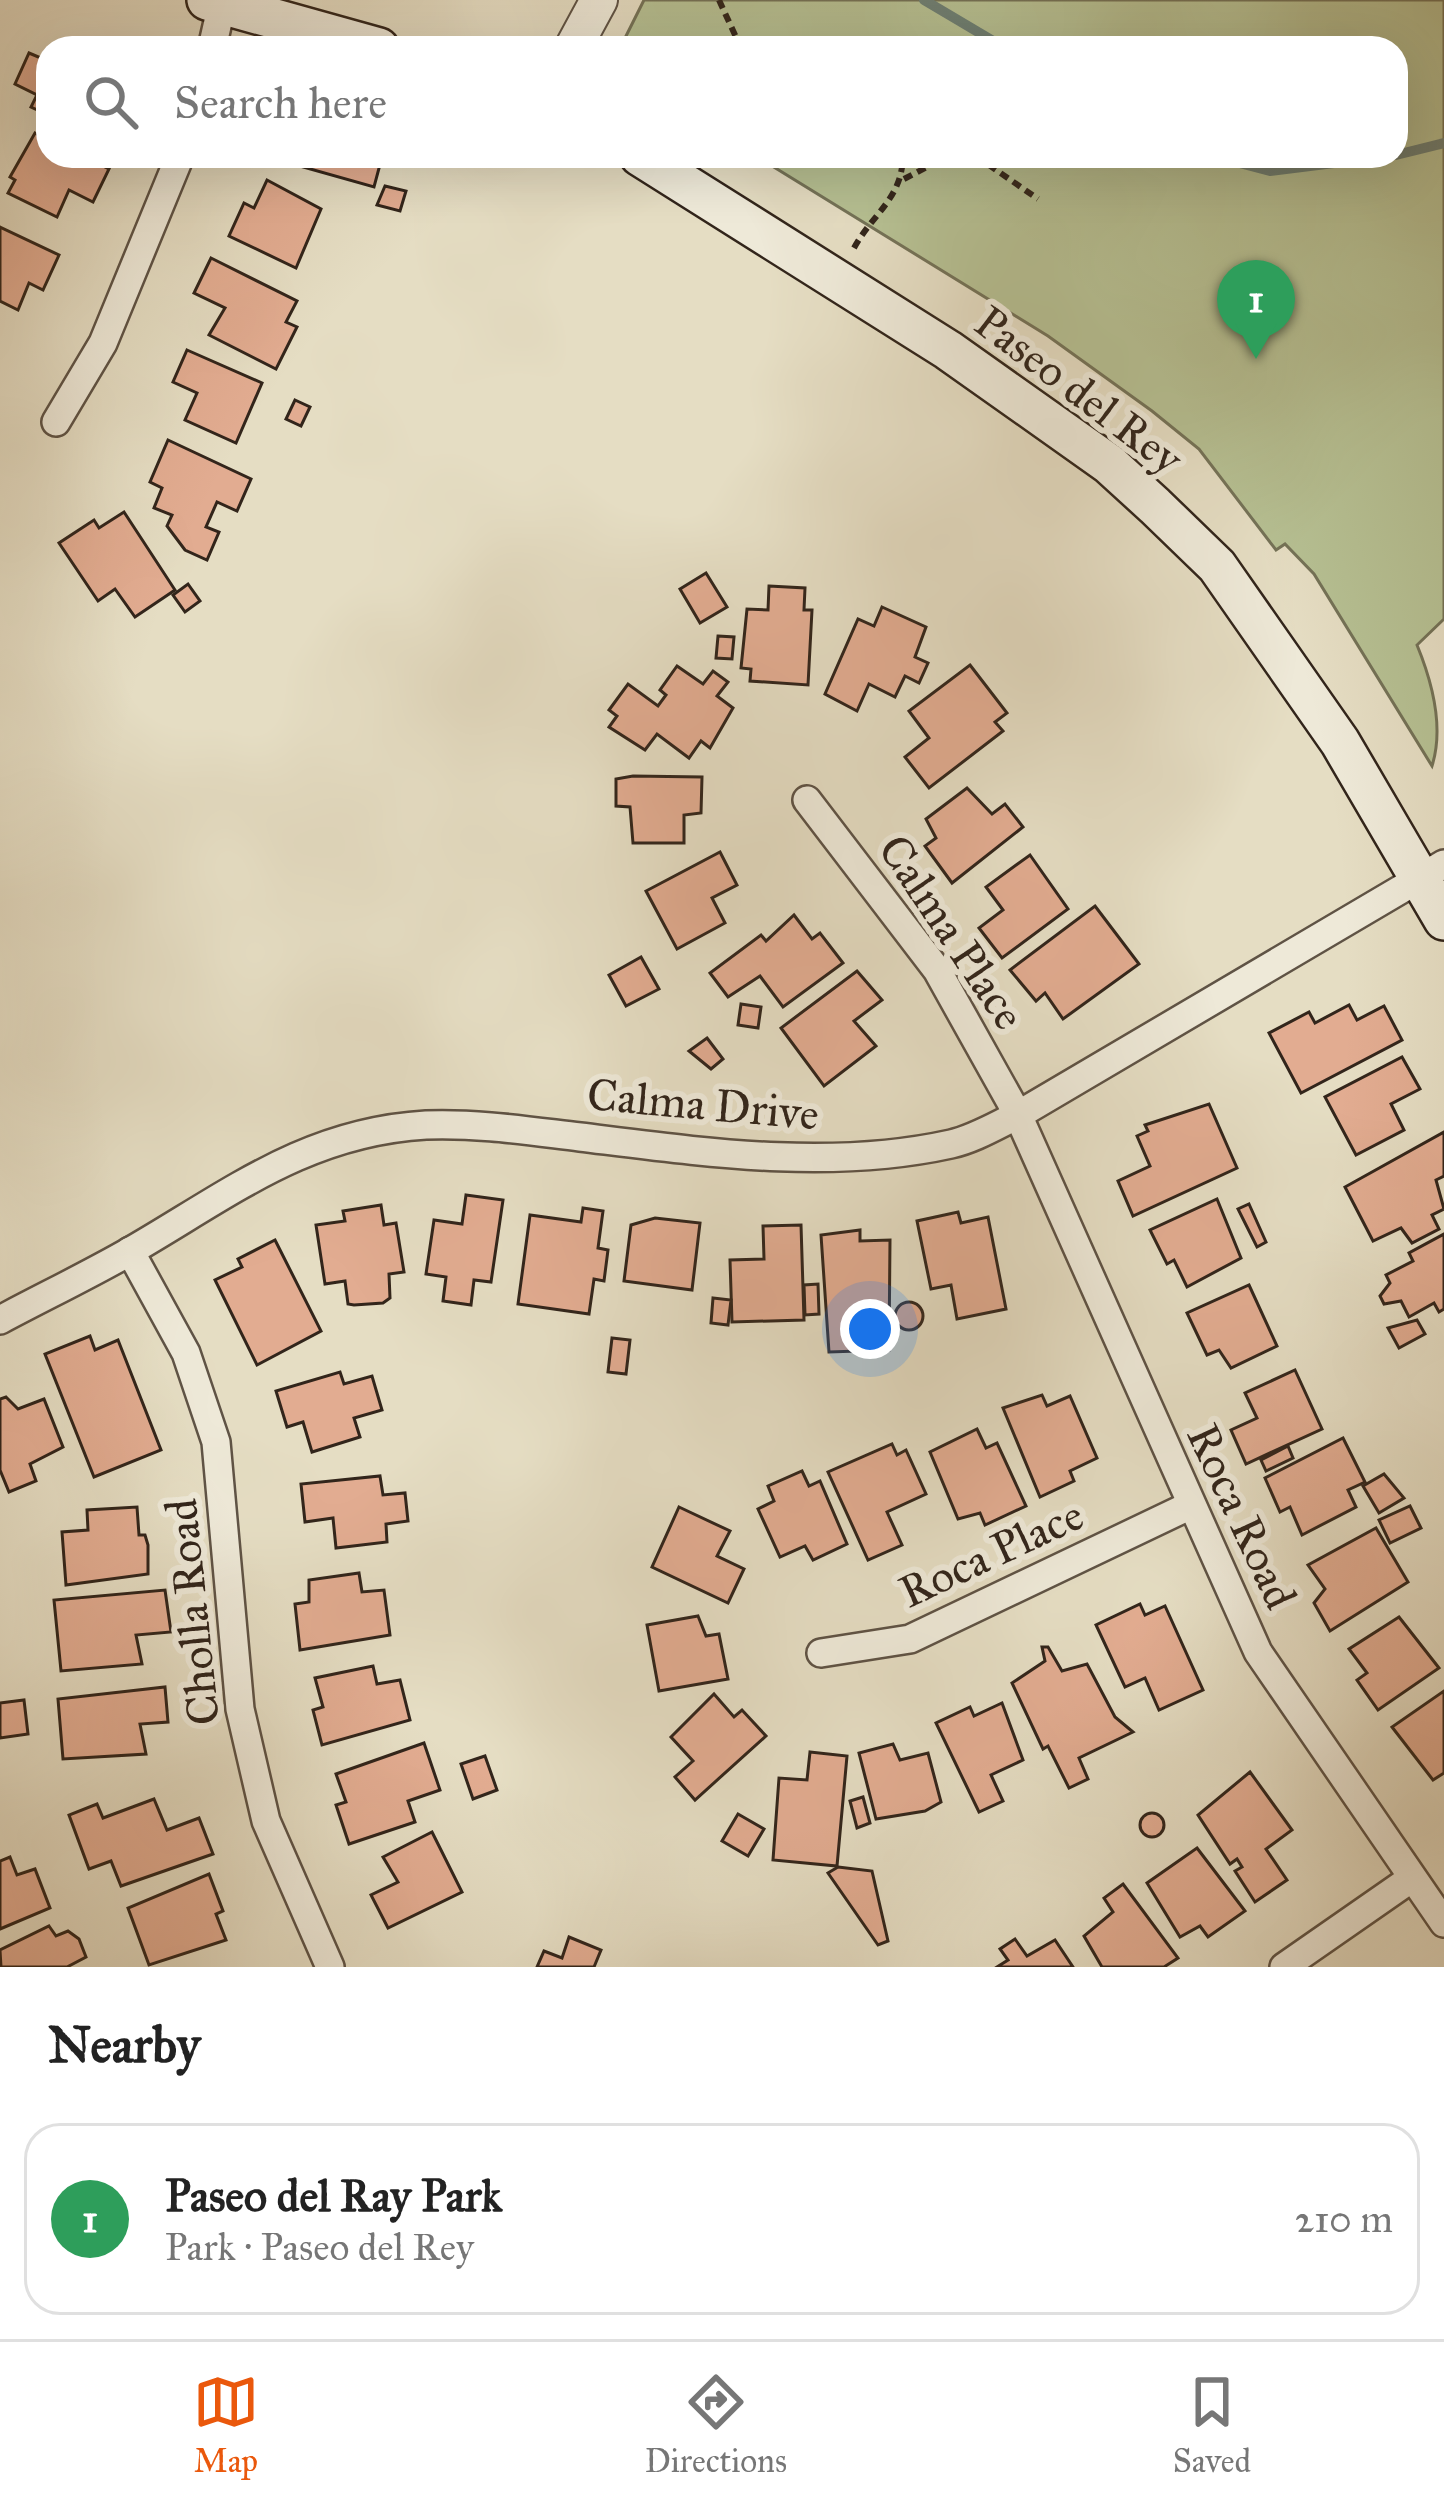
<!DOCTYPE html>
<meta charset="utf-8">
<style>
body{margin:0;font-family:"IM FELL Great Primer",serif;background:#f2f2f2;color:#222}
.you{position:absolute;left:870px;top:1329px;width:42px;height:42px;margin:-30px;border:9px solid #fff;border-radius:50%;background:#1a73e8;box-shadow:0 0 0 18px #1a73e833}
.badge{display:grid;place-items:center;width:78px;height:78px;border-radius:50%;background:#ea580c;color:#fff;font-size:39px;font-weight:700}
.pin{position:absolute;translate:-50% -99px;filter:drop-shadow(0 3px 6px #0008)}
.pin::after{content:'';position:absolute;top:63px;width:42px;height:36px;background:inherit;clip-path:polygon(0 0,100% 0,50% 100%)}
.list{margin:0;padding:0;list-style:none}
h2{display:flex;justify-content:space-between;align-items:center;height:156px;margin:0;padding:0 48px;font-size:51px}
h2 small{font-size:39px;font-weight:400;color:#767676}
.list li{display:grid;grid-template-columns:78px 1fr auto;gap:36px;align-items:center;box-sizing:border-box;height:192px;margin:0 24px 24px;padding:0 24px;border:3px solid #e0e0e0;border-radius:36px}
.list b{display:block;font-size:45px;white-space:nowrap}
.list p{margin:0;font-size:39px;white-space:nowrap;color:#767676}
.list em{font-size:39px;font-style:normal;color:#767676}
.icon{flex:none;width:66px;height:66px;fill:none;stroke:currentColor;stroke-width:2;stroke-linecap:round;stroke-linejoin:round}
.map{position:relative;flex:none;width:1444px;height:1967px;overflow:hidden}
.search{position:absolute;background:#fff;box-shadow:0 12px 48px #0002;left:36px;right:36px;top:36px;height:132px;display:flex;align-items:center;gap:30px;box-sizing:border-box;padding:0 42px;border-radius:36px;color:#767676;font-size:45px}
.sheet{height:372px;background:#fff}
nav{display:flex;justify-content:space-around;align-items:center;box-sizing:border-box;height:168px;border-top:3px solid #e0e0e0;background:#fff;font-size:33px;color:#767676}
nav a{display:grid;justify-items:center;gap:6px}
nav .on{color:#ea580c}
.map>svg:first-child{display:block}
.green{fill:#b6c093;stroke:#747257;stroke-width:3}
.lines{fill:none;stroke-linecap:round;stroke-linejoin:round}
.stream{stroke:#6e8075;stroke-width:10}
.building{fill:#e2ac91;stroke:#32251b;stroke-width:3}
.minor-casing{stroke:#5f5345;stroke-width:32}
.tertiary-casing{stroke:#5f5345;stroke-width:40}
.secondary-casing{stroke:#32251b;stroke-width:44}
.path{stroke:#32251b;stroke-width:6;stroke-dasharray:9 6;stroke-linecap:butt}
.minor{stroke:#eee9d8;stroke-width:27}
.tertiary{stroke:#eee9d8;stroke-width:36}
.secondary{stroke:#eee9d8;stroke-width:39}
.labels{text-anchor:middle;dominant-baseline:central;stroke-width:12;stroke-linejoin:round;paint-order:stroke}
.street-label{font-size:45px;fill:#32251b;stroke:#eee9d8}
</style>
<div class="map">
<svg width="1444" height="1967" viewBox="0 0 1444 1967">
<rect width="100%" height="100%" fill="#e5ddc3"/>
<filter id="stains"><feTurbulence type="fractalNoise" baseFrequency=".00167" numOctaves="4"/><feColorMatrix values="0 0 0 0 .2 0 0 0 0 .09 0 0 0 0 .02 0 0 0 .5 -.17"/></filter>
<radialGradient id="worn" r=".72"><stop offset=".6" stop-color="#630" stop-opacity="0"/><stop offset="1" stop-color="#630" stop-opacity=".3"/></radialGradient>
<path class="green" d="M644,0h800v619l-27,26c16,39 27,83 15,121l-118,-192 -29,-30 -9,6 -77,-101 -47,-38 -104,-75 -292,-180h640v-108h-776z"/>
<g class="lines">
<g class="stream">
<path d="M924,0l81,48"/>
<path d="M1396,155l48,-12"/>
<path d="M1213,156l57,15 120,-15"/>
</g>
</g>
<g class="building">
<path d="M29,53l19,8v54l-17,-8 6,-12 -22,-11z"/>
<path d="M35,133l13,7v16h34l27,13 -16,33 -24,-12 -12,27 -49,-24 7,-13 -5,-3z"/>
<path d="M299,156h79l4,1 -8,30 -78,-22z"/>
<path d="M267,180l54,29 -25,59 -67,-32 15,-33 10,5z"/>
<path d="M385,186l21,5 -6,20 -23,-6z"/>
<path d="M0,227l59,28 -16,35 -14,-7 -11,27 -18,-9z"/>
<path d="M211,258l86,43 -11,21 11,5 -21,42 -67,-34 16,-27 -31,-15z"/>
<path d="M187,350l75,33 -26,60 -51,-23 12,-27 -24,-11z"/>
<path d="M295,400l15,7 -9,19 -15,-7z"/>
<path d="M168,440l83,39 -14,32 -20,-9 -11,25 13,5 -12,28 -22,-10 -18,-24 5,-11 -18,-7 8,-20 -12,-6z"/>
<path d="M124,512l51,78 -40,27 -20,-28 -17,12 -39,-58 35,-23 5,8z"/>
<path d="M706,573l21,34 -27,16 -20,-34z"/>
<path d="M188,584l12,17 -15,11 -12,-17z"/>
<path d="M769,586l36,2 -1,22h8l-4,75 -58,-4 1,-12 -10,-1 6,-59 21,1z"/>
<path d="M882,607l44,20 -11,30 13,6 -9,20 -14,-7 -10,21 -26,-13 -12,27 -32,-17 33,-75 16,7z"/>
<path d="M718,636l16,1 -2,22 -16,-1z"/>
<path d="M970,665l37,48 -12,9 8,9 -74,57 -24,-31 24,-19 -20,-27z"/>
<path d="M677,666l26,18 10,-13 15,11 -11,14 16,12 -23,40 -9,-7 -12,17 -32,-24 -12,16 -36,-23 8,-11 -8,-6 19,-26 30,22 8,-11 -6,-5z"/>
<path d="M633,776l69,1 -1,36 -17,2v28h-51l-3,-36 -14,-1v-27z"/>
<path d="M967,788l25,26 13,-10 18,23 -71,56 -27,-37 11,-8 -10,-19z"/>
<path d="M720,852l17,33 -25,13 13,25 -48,26 -31,-58z"/>
<path d="M1030,855l38,54 -66,49 -23,-30 24,-18 -17,-23z"/>
<path d="M1095,906l44,58 -76,55 -18,-26 -9,8 -26,-31z"/>
<path d="M794,915l18,24 8,-6 23,30 -60,44 -23,-31 -32,21 -18,-24 51,-38 5,6z"/>
<path d="M641,957l18,32 -33,17 -17,-31z"/>
<path d="M857,971l25,29 -28,21 22,25 -52,40 -43,-58z"/>
<path d="M741,1004l20,3 -3,21 -20,-3z"/>
<path d="M1349,1005l8,15 27,-14 18,34 -101,53 -32,-60 40,-21 6,11z"/>
<path d="M707,1038l16,21 -12,10 -22,-18z"/>
<path d="M1402,1057l18,32 -29,15 13,26 -48,25 -31,-58z"/>
<path d="M1209,1104l28,64 -104,48 -15,-35 32,-15 -13,-30 11,-5 -3,-6z"/>
<path d="M1444,1132v44l-8,4 8,29 -12,6 7,14 -27,14 -11,-15 -28,13 -28,-54z"/>
<path d="M466,1195l37,5 -12,82 -17,-2 -3,25 -28,-4 3,-24 -20,-3 8,-54 28,4z"/>
<path d="M1217,1199l24,59 -54,29 -13,-27 -7,4 -17,-34z"/>
<path d="M1249,1204l17,38 -9,5 -19,-38z"/>
<path d="M381,1205l3,20 12,-2 8,49 -15,2 1,24 -7,5 -29,2 -6,-1 -3,-23 -20,3 -9,-59 29,-4 -2,-10z"/>
<path d="M583,1208l20,3 -5,37 10,2 -4,31 -10,-2 -5,35 -71,-10 12,-89 51,7z"/>
<path d="M958,1212l3,11 27,-6 18,92 -49,10 -6,-34 -20,4 -14,-68z"/>
<path d="M655,1218l45,5 -8,67 -68,-9 7,-56z"/>
<path d="M801,1225l3,95 -72,2 -2,-62 34,-1 -1,-33z"/>
<path d="M860,1230v11l30,-1 -1,110 -60,2 -8,-117z"/>
<path d="M1444,1234v75l-5,3 -5,-9 -25,14 -8,-16 -17,3 -4,-8 10,-13 -4,-8 27,-14 -4,-8z"/>
<path d="M275,1240l46,91 -64,34 -42,-85 27,-13 -4,-8z"/>
<path d="M818,1284l1,30 -14,1 -1,-30z"/>
<path d="M1249,1285l28,61 -46,22 -12,-18 -12,5 -20,-42z"/>
<path d="M713,1298l18,2 -3,25 -17,-2z"/>
<circle cx="909" cy="1316" r="14"/>
<path d="M1417,1320l8,14 -26,14 -11,-20z"/>
<path d="M90,1336l5,14 23,-10 43,110 -67,27 -49,-123z"/>
<path d="M612,1338l18,2 -4,34 -18,-2z"/>
<path d="M1295,1370l27,59 -76,35 -15,-34 26,-12 -12,-25z"/>
<path d="M340,1372l4,12 28,-8 10,34 -28,8 6,19 -48,15 -9,-30 -16,5 -11,-36z"/>
<path d="M1042,1395l5,11 23,-10 27,62 -27,13 4,10 -34,16 -37,-89z"/>
<path d="M6,1397l12,12 26,-10 19,48 -33,17 6,17 -27,11 -9,-22v-71z"/>
<path d="M977,1429l9,19 11,-5 29,63 -41,19 -5,-12 -22,6 -28,-67z"/>
<path d="M1343,1438l22,44 -17,8 8,17 -54,28 -12,-28 -10,5 -15,-34z"/>
<path d="M892,1444l5,11 9,-5 20,44 -39,18 15,33 -34,15 -40,-88z"/>
<path d="M1288,1446l5,12 -27,13 -5,-11z"/>
<path d="M802,1471l7,15 11,-5 27,63 -34,16 -8,-14 -25,11 -22,-48 16,-8 -6,-15z"/>
<path d="M1384,1474l20,24 -25,15 -16,-27z"/>
<path d="M380,1476l3,19 22,-2 3,28 -22,3 1,18 -51,6 -3,-30 -28,4 -4,-38z"/>
<path d="M1410,1506l11,22 -31,15 -11,-23z"/>
<path d="M137,1507l2,28h6l3,10v29l-82,11 -4,-53 26,-2 -1,-20z"/>
<path d="M679,1507l51,24 -13,25 27,13 -16,34 -76,-36z"/>
<path d="M1376,1528l32,54 -78,49 -16,-28 11,-14 -17,-24z"/>
<path d="M359,1573l3,19 22,-2 6,45 -90,15 -5,-46 14,-2v-22z"/>
<path d="M165,1590l6,42 -35,3 6,29 -81,7 -7,-71z"/>
<path d="M1140,1604l5,11 20,-9 38,84 -44,20 -14,-32 -20,9 -29,-62z"/>
<path d="M698,1616l8,20 13,-2 9,45 -69,12 -12,-66z"/>
<path d="M1399,1617l40,51 -61,42 -21,-30 10,-7 -18,-24z"/>
<path d="M1042,1647h6l14,24 25,-7 28,53 18,15 -54,26 9,21 -19,9 -21,-42 -5,3 -31,-66 33,-22z"/>
<path d="M373,1666l4,18 23,-4 10,40 -88,25 -9,-35 10,-3 -8,-29z"/>
<path d="M165,1687l3,35 -28,2 6,30 -83,5 -5,-60z"/>
<path d="M1444,1691v82l-11,7 -41,-53z"/>
<path d="M714,1694l20,23 8,-7 24,26 -71,64 -20,-23 18,-16 -22,-24z"/>
<path d="M24,1700l4,34 -28,4v-35z"/>
<path d="M1002,1703l21,57 -32,15 12,26 -24,11 -43,-89 34,-16 4,9z"/>
<path d="M424,1743l16,47 -32,11 7,21 -66,22 -13,-39 10,-3 -10,-28z"/>
<path d="M893,1744l7,16 28,-7 13,49 -16,9 -49,8 -17,-66z"/>
<path d="M810,1752l37,4 -10,110 -64,-6 6,-82 28,2z"/>
<path d="M485,1756l12,34 -24,9 -12,-35z"/>
<path d="M1250,1772l42,58 -26,19 21,31 -32,22 -20,-31 7,-4 -5,-8 -7,5 -32,-49z"/>
<path d="M863,1797l7,26 -13,5 -7,-27z"/>
<path d="M154,1799l13,31 32,-12 14,36 -92,32 -10,-25 -22,8 -20,-54 28,-11 6,14z"/>
<circle cx="1152" cy="1825" r="12"/>
<path d="M738,1814l26,15 -16,27 -26,-15z"/>
<path d="M432,1832l30,60 -74,36 -17,-33 27,-13 -15,-25z"/>
<path d="M1197,1848l48,63 -37,26 -8,-11 -20,11 -33,-54z"/>
<path d="M10,1857l7,18 18,-6 15,39 -50,21v-68z"/>
<path d="M838,1867l34,4 16,70 -10,4 -50,-72z"/>
<path d="M209,1874l14,37 -7,3 10,26 -77,25 -21,-57z"/>
<path d="M1123,1884l55,74 -14,9h-62l-18,-31 29,-24 -9,-14z"/>
<path d="M49,1926l7,10 12,-5 11,8 7,18 -19,10h-66l-1,-17z"/>
<path d="M569,1937l32,13 -7,17h-57l7,-16 18,7z"/>
<path d="M1015,1939l12,17 28,-16 18,27h-76l11,-7 -8,-11z"/>
</g>
<g class="lines">
<g class="minor-casing">
<g id="minor">
<path d="M212,48l10,-44"/>
<path d="M56,422l47,-79 77,-187"/>
<path d="M807,800l130,170 81,145 240,537 186,271"/>
<path d="M130,1251l56,102 30,89 24,267 26,112 64,146"/>
<path d="M0,1320c43,-23 87,-44 129,-68 99,-57 176,-120 297,-127 52,-2 103,6 154,12 122,15 249,34 371,7 23,-5 46,-19 67,-29l426,-251"/>
<path d="M821,1653l89,-14 279,-133"/>
<path d="M1284,1967l128,-89"/>
</g>
</g>
<g class="tertiary-casing">
<path id="tertiary" d="M573,48l26,-48"/>
</g>
<g class="secondary-casing">
<g id="secondary">
<path d="M207,0l172,48"/>
<path d="M640,156l308,194 161,114 46,42 62,60 123,176 104,178"/>
</g>
</g>
<g class="path">
<path d="M719,0l22,48"/>
<path d="M976,156l62,43"/>
<path d="M904,179l44,-23"/>
<path d="M854,248c19,-35 48,-49 49,-92"/>
</g>
<use href="#minor" class="minor"/>
<use href="#tertiary" class="tertiary"/>
<use href="#secondary" class="secondary"/>
</g>
<g class="labels">
<g class="street-label">
<text transform="translate(1079 390) rotate(37)">Paseo del Rey</text>
<text transform="translate(952 932) rotate(56)">Calma Place</text>
<text transform="translate(703 1104) rotate(5)">Calma Drive</text>
<text transform="translate(1242 1516) rotate(65)">Roca Road</text>
<text transform="translate(991 1553) rotate(-25)">Roca Place</text>
<text transform="translate(192 1612) rotate(-96)">Cholla Road</text>
</g>
</g>
<rect width="100%" height="100%" filter="url(#stains)"/>
<rect width="100%" height="100%" fill="url(#worn)"/>
</svg>
<div class="you"></div>
<div class="pin badge" style="left:1256px;top:359px;background:#2e9e5b">1</div>
<div class="search"><svg class="icon" aria-label="search" viewBox="0 0 24 24"><circle cx="10" cy="10" r="6"/><path d="M15 15l6 6"/></svg>Search here</div>
</div>
<section class="sheet">
<h2>Nearby<small></small></h2>
<ul class="list">
<li><span class="badge" style="background:#2e9e5b">1</span><div><b>Paseo del Ray Park</b><p>Park · Paseo del Rey</p></div><em>210 m</em></li>
</ul>
</section>
<nav>
<a class="on"><svg class="icon" aria-label="map" viewBox="0 0 24 24"><path d="M3 6l6-2 6 2 6-2v14l-6 2-6-2-6 2zM9 4v14M15 6v14"/></svg>Map</a>
<a><svg class="icon" aria-label="directions" viewBox="0 0 24 24"><path d="M12 3l9 9-9 9-9-9zM9 14v-3h6M13 9l2 2-2 2"/></svg>Directions</a>
<a><svg class="icon" aria-label="saved" viewBox="0 0 24 24"><path d="M7 4h10v16l-5-4-5 4z"/></svg>Saved</a>
</nav>
